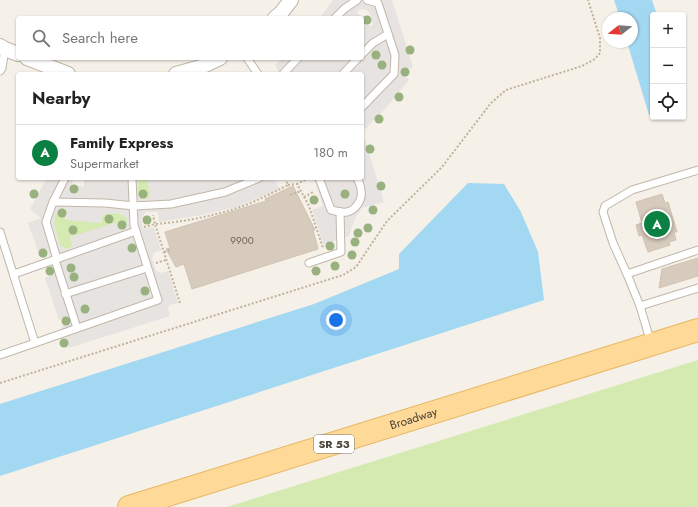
<!DOCTYPE html>
<meta charset="utf-8">
<style>
body{margin:0;font-family:Jost,sans-serif;background:#f2f2f2;color:#222}
.controls{position:absolute;right:12px;top:12px;display:grid;overflow:hidden;border-radius:4px;box-shadow:0 1px 3px #0004}
.controls button{width:36px;height:36px;display:grid;place-items:center;padding:0;border:0;border-bottom:1px solid #e0e0e0;background:#fff;color:#222;font:20px sans-serif}
.compass{position:absolute;left:602px;top:12px;width:36px;height:36px;border-radius:50%;background:#fff;box-shadow:0 1px 3px #0004;rotate:253deg}
.you{position:absolute;left:336px;top:320px;width:14px;height:14px;margin:-10px;border:3px solid #fff;border-radius:50%;background:#1a73e8;box-shadow:0 0 0 6px #1a73e833}
.badge{display:grid;place-items:center;width:26px;height:26px;border-radius:50%;background:#0b8043;color:#fff;font-size:13px;font-weight:700}
.pin{position:absolute;translate:-50% -50%;border:2px solid #fff;box-shadow:0 1px 4px #0006}
.list{margin:0;padding:0;list-style:none}
h2{display:flex;justify-content:space-between;align-items:center;height:52px;margin:0;padding:0 16px;font-size:17px}
h2 small{font-size:13px;font-weight:400;color:#767676}
.list li{display:grid;grid-template-columns:26px 1fr auto;gap:12px;align-items:center;box-sizing:border-box;height:56px;padding:0 16px;border-top:1px solid #e0e0e0}
.list b{display:block;font-size:15px;white-space:nowrap}
.list p{margin:0;font-size:13px;white-space:nowrap;color:#767676}
.list em{font-size:13px;font-style:normal;color:#767676}
.icon{flex:none;width:22px;height:22px;fill:none;stroke:currentColor;stroke-width:2;stroke-linecap:round;stroke-linejoin:round}
.map{position:relative;flex:none;width:698px;height:507px;overflow:hidden}
.search{position:absolute;background:#fff;box-shadow:0 1px 3px #0004;left:16px;top:16px;width:348px;height:44px;display:flex;align-items:center;gap:10px;box-sizing:border-box;padding:0 14px;border-radius:4px;color:#767676;font-size:15px}
.panel{position:absolute;background:#fff;box-shadow:0 1px 3px #0004;left:16px;top:72px;width:348px;height:108px;border-radius:4px}
.map>svg:first-child{display:block}
.green{fill:#d4eab0}
.parking{fill:#e6e3e0;fill-rule:evenodd}
.water{fill:#a3d8f3}
.building{fill:#d7cbbd;stroke:#d2c2b0}
.lines{fill:none;stroke-linecap:round;stroke-linejoin:round}
.lane-casing{stroke:#c1b7aa;stroke-width:9}
.street-casing{stroke:#c1b7aa;stroke-width:16}
.primary-casing{stroke:#e8b663;stroke-width:24}
.path{stroke:#c3b29b;stroke-width:2;stroke-dasharray:2 2;stroke-linecap:butt}
.lane{stroke:#fff;stroke-width:7}
.street{stroke:#fff;stroke-width:14}
.primary{stroke:#ffd997;stroke-width:22}
.tree{fill:#99b17e}
.labels{text-anchor:middle;dominant-baseline:central;stroke-width:3;stroke-linejoin:round;paint-order:stroke}
.number-label{font-size:10px;fill:#6c6358}
.shield{fill:#fff;stroke:#7f7972;stroke-width:1}
.shield-label{font-size:11px;font-weight:bold;fill:#484036}
.street-label{font-size:12px;fill:#484036;stroke:#fff}
</style>
<div class="map">
<svg width="698" height="507" viewBox="0 0 698 507">
<rect width="100%" height="100%" fill="#f5f0e8"/>
<g class="green">
<path d="M141,178h6l1,2 2,16 -2,3 -7,-1 -3,-5v-11z"/>
<path d="M62,208l3,1 2,2 -2,8 37,4v-6l3,-3c9,-1 16,-3 22,5l-1,10 -2,1 -54,7 3,9 -3,2 -4,1 -6,-4 -6,-21 1,-10z"/>
<path d="M698,360v147h-471z"/>
</g>
<g class="parking">
<path d="M333,0h59l21,67 -11,5 7,8 -24,29 -22,22 -1,-1v-56h-84l1,-1 -4,-8 8,-7h79v-36l8,4 3,-1 -2,-9 -4,-6 -7,-1 -3,2 1,3 6,3 -2,4v-3h-42z"/>
<path d="M362,134h1l21,68 -22,6 -7,10 -6,18 -25,9 -12,-35 11,-4 -9,-28h48z"/>
<path d="M47,178h28l-3,5 -2,8 4,3 4,-2v-6l6,1v-9h58l-4,4v11l3,5 6,1 3,-3 -3,-18h127v1l6,10 -44,18 -34,8 -43,7 -1,-10h-12l-5,7 2,10 11,-2 7,23 -7,3 -2,6 4,12 5,2 7,-2 10,32 -9,2 -1,3 2,8 -101,32 -7,-22 9,-2 -2,-8 -10,4 -14,-42 10,-4v-5l-8,-20 -9,2 -10,-28 13,-5 -11,-9zM62,208l3,1 2,2 -2,9 37,3v-6l3,-3 15,-1 4,2 3,4 -1,10 -4,1 -5,-8 -47,15 3,9 -3,2 -4,1 -6,-4 -6,-21 1,-10z"/>
</g>
<g class="water">
<path d="M614,0h38l5,15h-4v100h-4l-22,-73h5v-24h-12z"/>
<path d="M468,183l36,1 17,28 17,40 6,48 -544,176v-72l314,-100 85,-35v-15z"/>
</g>
<g class="building">
<path d="M293,186l22,44h-2l5,19 -126,40 -8,-25 -8,3 -10,-18 4,-1 -5,-16 101,-31 -1,-2z"/>
<path d="M662,194l3,9 3,-1 9,30h-3l2,8 -7,2 1,3 -22,7 -6,-17 -3,1 -3,-11 6,-2 -6,-21z"/>
<path d="M698,258v18l-39,12 3,-19z"/>
</g>
<g class="lines">
<g class="lane-casing">
<g id="lane">
<path d="M335,18l9,-9 13,-9"/>
<path d="M362,54l11,-11 15,-9"/>
<path d="M247,58l11,16"/>
<path d="M0,71l2,-3 3,-19"/>
<path d="M283,74l15,-16"/>
<path d="M343,74l15,-16"/>
<path d="M362,107l32,-33 1,-19 -17,-52 -11,-3"/>
<path d="M319,178l12,32c5,1 11,3 16,2 9,-2 16,-13 14,-22 0,-4 -2,-8 -4,-12"/>
<path d="M53,202l52,1 29,3 37,-2 54,-12 34,-14"/>
<path d="M0,232l35,111 -35,12"/>
<path d="M57,259l-11,-37 7,-20 12,-24"/>
<path d="M55,260l22,68"/>
<path d="M309,263l32,-11 -1,-40"/>
<path d="M14,274l122,-43"/>
<path d="M627,274l-14,-31 -10,-31 2,-6 27,-16 66,-20"/>
<path d="M65,294l82,-26"/>
<path d="M640,306l58,-18"/>
<path d="M35,343l123,-43 -24,-75 -2,-47"/>
<path d="M651,343l-11,-37 -13,-32 71,-24"/>
</g>
</g>
<g class="street-casing">
<g id="street">
<path d="M275,18l6,-5 10,-13"/>
<path d="M0,46l5,3 13,5"/>
<path d="M27,58l41,16"/>
<path d="M176,74l25,-7 19,-9"/>
</g>
</g>
<g class="primary-casing">
<g id="primary">
<path id="s1" d="M129,507l569,-177"/>
</g>
</g>
<g class="path">
<path d="M309,178l-12,6 12,22 14,42"/>
<path d="M288,185l9,-1"/>
<path d="M290,195l11,-4"/>
<path d="M304,197l9,-5"/>
<path d="M144,227l11,-3 -2,-9"/>
<path d="M164,252l7,-2"/>
<path d="M156,263l10,-3"/>
<path d="M180,303l-25,-79c29,-2 58,-8 85,-17 17,-6 32,-14 48,-22l-3,-7"/>
<path d="M0,383l343,-108 13,-8 31,-46 55,-54 49,-64 15,-13 76,-24 13,-7 5,-6v-15l-12,-38"/>
</g>
<use href="#lane" class="lane"/>
<use href="#street" class="street"/>
<use href="#primary" class="primary"/>
</g>
<g class="tree">
<circle cx="367" cy="20" r="4.5"/>
<circle cx="410" cy="50" r="4.5"/>
<circle cx="376" cy="55" r="4.5"/>
<circle cx="382" cy="65" r="4.5"/>
<circle cx="405" cy="72" r="4.5"/>
<circle cx="399" cy="97" r="4.5"/>
<circle cx="379" cy="119" r="4.5"/>
<circle cx="370" cy="149" r="4.5"/>
<circle cx="381" cy="186" r="4.5"/>
<circle cx="74" cy="189" r="4.5"/>
<circle cx="34" cy="194" r="4.5"/>
<circle cx="143" cy="194" r="4.5"/>
<circle cx="345" cy="194" r="4.5"/>
<circle cx="314" cy="200" r="4.5"/>
<circle cx="373" cy="210" r="4.5"/>
<circle cx="62" cy="213" r="4.5"/>
<circle cx="109" cy="219" r="4.5"/>
<circle cx="147" cy="220" r="4.5"/>
<circle cx="122" cy="225" r="4.5"/>
<circle cx="368" cy="228" r="4.5"/>
<circle cx="73" cy="230" r="4.5"/>
<circle cx="358" cy="233" r="4.5"/>
<circle cx="355" cy="242" r="4.5"/>
<circle cx="330" cy="246" r="4.5"/>
<circle cx="132" cy="248" r="4.5"/>
<circle cx="43" cy="253" r="4.5"/>
<circle cx="352" cy="255" r="4.5"/>
<circle cx="335" cy="266" r="4.5"/>
<circle cx="71" cy="268" r="4.5"/>
<circle cx="50" cy="271" r="4.5"/>
<circle cx="316" cy="271" r="4.5"/>
<circle cx="74" cy="277" r="4.5"/>
<circle cx="145" cy="291" r="4.5"/>
<circle cx="85" cy="309" r="4.5"/>
<circle cx="66" cy="321" r="4.5"/>
<circle cx="64" cy="343" r="4.5"/>
</g>
<g class="labels">
<g class="number-label">
<text x="242" y="240">9900</text>
</g>
<rect class="shield" x="314" y="435" width="40" height="18" rx="3"/>
<g class="shield-label">
<text x="334" y="444">SR 53</text>
</g>
<g class="street-label">
<text stroke="none"><textPath href="#s1" startOffset="298">Broadway</textPath></text>
</g>
</g>
</svg>
<div class="controls">
<button>+</button>
<button>−</button>
<button><svg class="icon" aria-label="locate" viewBox="0 0 24 24"><circle cx="12" cy="12" r="6"/><path d="M12 2v4M12 18v4M2 12h4M18 12h4"/></svg></button>
</div>
<svg class="compass" viewBox="-18 -18 36 36"><path d="M0-13l5 13h-10z" fill="#e53935"/><path d="M0 13l5-13h-10z" fill="#767676"/></svg>
<div class="you"></div>
<div class="pin badge" style="left:657px;top:224px">A</div>
<div class="search"><svg class="icon" aria-label="search" viewBox="0 0 24 24"><circle cx="10" cy="10" r="6"/><path d="M15 15l6 6"/></svg>Search here</div>
<section class="panel">
<h2>Nearby<small></small></h2>
<ul class="list">
<li><span class="badge">A</span><div><b>Family Express</b><p>Supermarket</p></div><em>180 m</em></li>
</ul>
</section>
</div>
